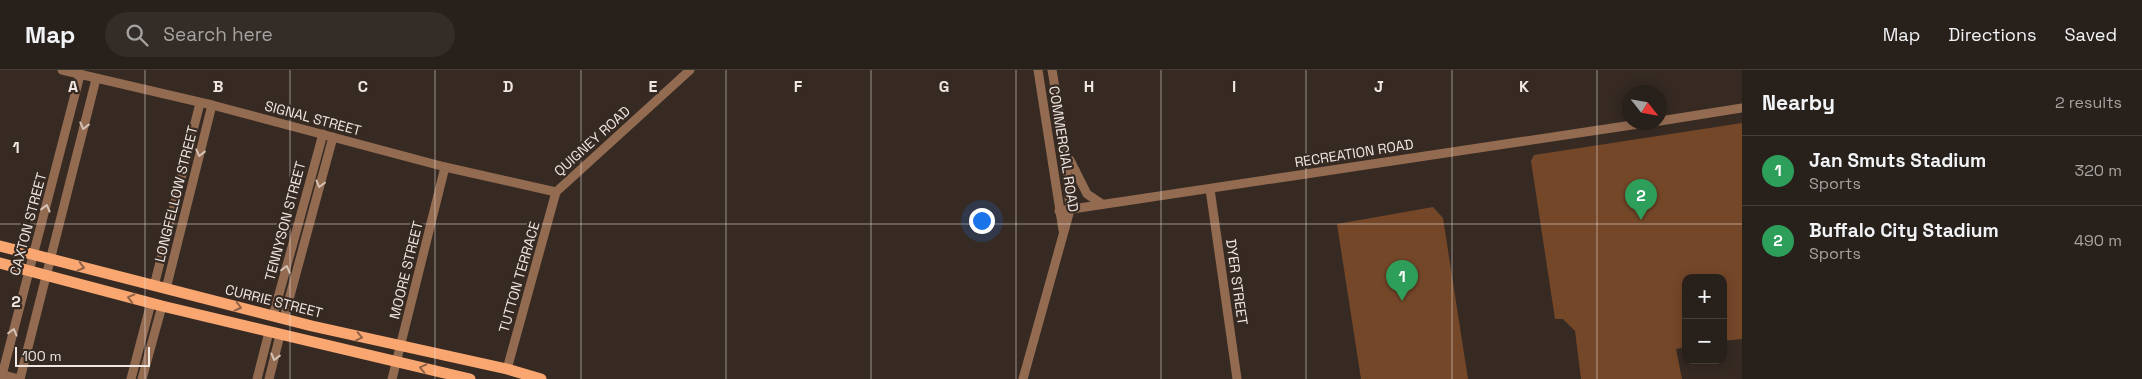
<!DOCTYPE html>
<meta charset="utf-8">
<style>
body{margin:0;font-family:"Space Grotesk",sans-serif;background:#342d27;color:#f1f3f6}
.controls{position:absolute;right:15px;bottom:15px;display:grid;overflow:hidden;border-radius:10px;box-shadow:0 2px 12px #0003}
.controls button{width:45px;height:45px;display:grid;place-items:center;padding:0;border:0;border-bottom:1px solid #443e39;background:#28201a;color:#f1f3f6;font:25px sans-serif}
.compass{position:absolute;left:1622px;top:15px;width:45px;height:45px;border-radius:50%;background:#28201a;box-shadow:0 2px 12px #0003;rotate:121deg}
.scale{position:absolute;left:15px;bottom:12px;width:135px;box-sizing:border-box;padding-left:5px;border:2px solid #f0e7e2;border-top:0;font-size:14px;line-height:18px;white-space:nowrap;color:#f0e7e2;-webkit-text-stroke:4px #362a23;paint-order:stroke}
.you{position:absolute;left:981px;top:150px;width:18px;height:18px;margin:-12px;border:4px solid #fff;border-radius:50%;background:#1a73e8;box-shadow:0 0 0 8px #1a73e833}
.badge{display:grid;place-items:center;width:32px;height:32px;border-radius:50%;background:#52ccd6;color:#fff;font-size:16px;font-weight:700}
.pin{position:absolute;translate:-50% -41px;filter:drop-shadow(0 1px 2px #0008)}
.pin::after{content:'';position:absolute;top:26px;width:18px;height:15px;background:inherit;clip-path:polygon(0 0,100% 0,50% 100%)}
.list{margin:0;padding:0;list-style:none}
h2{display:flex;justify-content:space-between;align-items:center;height:65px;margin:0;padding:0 20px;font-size:21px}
h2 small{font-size:16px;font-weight:400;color:#a5a3a2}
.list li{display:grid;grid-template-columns:32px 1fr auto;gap:15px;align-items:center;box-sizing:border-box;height:70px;padding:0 20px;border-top:1px solid #443e39}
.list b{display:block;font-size:19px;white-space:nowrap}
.list p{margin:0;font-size:16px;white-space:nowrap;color:#a5a3a2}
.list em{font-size:16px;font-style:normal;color:#a5a3a2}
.icon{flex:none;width:28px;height:28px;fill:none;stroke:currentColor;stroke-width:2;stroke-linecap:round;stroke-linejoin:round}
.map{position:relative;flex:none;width:1742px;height:309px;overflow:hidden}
header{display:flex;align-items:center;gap:30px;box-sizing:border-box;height:70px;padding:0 25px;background:#28201a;border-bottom:1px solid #443e39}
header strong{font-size:24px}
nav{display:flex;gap:28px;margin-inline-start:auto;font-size:18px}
.search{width:350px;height:45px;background:#342d27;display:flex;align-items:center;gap:12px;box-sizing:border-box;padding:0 18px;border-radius:28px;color:#a5a3a2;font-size:19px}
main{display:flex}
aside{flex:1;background:#28201a}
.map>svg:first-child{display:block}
.park{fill:#754729}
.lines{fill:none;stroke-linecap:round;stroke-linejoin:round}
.minor{stroke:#936b51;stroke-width:9}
.major{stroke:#f9a670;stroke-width:11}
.oneway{stroke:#d4c2b6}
.oneway2{stroke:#8e6246}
.grid{fill:none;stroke:#f0e7e2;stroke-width:1;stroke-opacity:0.55}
.labels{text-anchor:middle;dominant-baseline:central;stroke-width:4.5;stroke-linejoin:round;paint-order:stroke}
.street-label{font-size:14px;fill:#f0e7e2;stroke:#362a23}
.grid-label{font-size:16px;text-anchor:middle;font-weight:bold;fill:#f0e7e2;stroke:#362a23;stroke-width:4.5;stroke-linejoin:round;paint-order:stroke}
</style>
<header>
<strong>Map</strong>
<div class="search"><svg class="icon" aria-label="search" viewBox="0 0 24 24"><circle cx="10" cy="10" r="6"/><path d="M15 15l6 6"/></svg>Search here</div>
<nav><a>Map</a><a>Directions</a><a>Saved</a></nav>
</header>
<main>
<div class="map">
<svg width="1742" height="309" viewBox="0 0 1742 309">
<rect width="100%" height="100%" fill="#362a23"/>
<g class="park">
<path d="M1742,53v216l-19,2v-63h-37v69l-10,2 6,30h-101l-6,-48 -12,-12h-8l-24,-158 3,-6z"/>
<path d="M1433,137l10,11 25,161h-107l-24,-155z"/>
</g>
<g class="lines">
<g class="minor">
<path d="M62,0l150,35 233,62 111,25"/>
<path d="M1038,0l25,160"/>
<path d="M1660,51l82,-13"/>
<path d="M1070,90l17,34 15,10"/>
<path d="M1210,119l27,190"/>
<path d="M556,122l134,-122"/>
<path d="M1059,141l593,-89"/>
<path d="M154,216l46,-183"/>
<path d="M166,219l46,-184"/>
<path d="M273,246l50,-182"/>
<path d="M284,248l49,-181"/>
<path d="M507,299l49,-177"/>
<path d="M0,304l19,5"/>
<path d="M1,309l79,-304"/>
<path d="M20,309l76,-300"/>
<path d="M131,309l20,-76"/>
<path d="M142,309l20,-73"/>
<path d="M257,309l12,-47"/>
<path d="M269,309l11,-44"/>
<path d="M392,309l53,-212"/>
<path d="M1023,309l47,-169 -5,-62 -13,-78"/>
</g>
<g class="major">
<path d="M0,176l312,80 195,43 34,10"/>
<path d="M0,193l162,43 308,73"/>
</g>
</g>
<defs><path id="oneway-chevron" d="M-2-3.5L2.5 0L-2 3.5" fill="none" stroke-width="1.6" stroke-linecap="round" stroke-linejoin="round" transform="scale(1.25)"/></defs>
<g class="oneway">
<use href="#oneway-chevron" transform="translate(84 56) rotate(104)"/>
<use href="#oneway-chevron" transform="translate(200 83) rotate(104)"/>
<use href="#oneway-chevron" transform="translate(320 114) rotate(105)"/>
<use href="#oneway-chevron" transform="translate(46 138) rotate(-76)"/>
<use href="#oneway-chevron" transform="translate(286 199) rotate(-75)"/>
<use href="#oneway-chevron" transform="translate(13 262) rotate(-75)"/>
<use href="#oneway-chevron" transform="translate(275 287) rotate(104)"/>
</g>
<g class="oneway2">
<use href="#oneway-chevron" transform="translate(81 197) rotate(15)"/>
<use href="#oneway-chevron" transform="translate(131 228) rotate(-165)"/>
<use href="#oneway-chevron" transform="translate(238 237) rotate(14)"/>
<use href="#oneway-chevron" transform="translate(359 267) rotate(13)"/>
<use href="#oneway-chevron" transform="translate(423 298) rotate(-167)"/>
</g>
<path class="grid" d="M145,0v309M290,0v309M435,0v309M581,0v309M726,0v309M871,0v309M1016,0v309M1161,0v309M1306,0v309M1452,0v309M1597,0v309M0,154h1742"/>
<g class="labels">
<g class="street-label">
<text transform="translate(313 48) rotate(15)">SIGNAL STREET</text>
<text transform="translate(592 71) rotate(-42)">QUIGNEY ROAD</text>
<text transform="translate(1064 79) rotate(81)">COMMERCIAL ROAD</text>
<text transform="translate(1354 83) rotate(-9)">RECREATION ROAD</text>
<text transform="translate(176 124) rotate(-76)">LONGFELLOW STREET</text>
<text transform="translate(285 151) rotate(-75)">TENNYSON STREET</text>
<text transform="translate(28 154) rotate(-75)">CAXTON STREET</text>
<text transform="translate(406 200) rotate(-76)">MOORE STREET</text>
<text transform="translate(519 207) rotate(-74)">TUTTON TERRACE</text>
<text transform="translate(1237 212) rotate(82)">DYER STREET</text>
<text transform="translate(274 231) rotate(14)">CURRIE STREET</text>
</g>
</g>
<g class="grid-label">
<text x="73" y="22">A</text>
<text x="218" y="22">B</text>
<text x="363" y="22">C</text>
<text x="508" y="22">D</text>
<text x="653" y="22">E</text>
<text x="798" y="22">F</text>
<text x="944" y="22">G</text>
<text x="1089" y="22">H</text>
<text x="1234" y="22">I</text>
<text x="1379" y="22">J</text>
<text x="1524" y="22">K</text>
<text x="16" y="83">1</text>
<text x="16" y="237">2</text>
</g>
</svg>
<div class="controls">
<button>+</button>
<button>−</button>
</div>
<svg class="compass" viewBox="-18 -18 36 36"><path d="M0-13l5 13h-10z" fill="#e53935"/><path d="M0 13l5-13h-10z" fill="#a5a3a2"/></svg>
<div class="scale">100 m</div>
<div class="you"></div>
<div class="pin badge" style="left:1402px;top:231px;background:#2e9e5b">1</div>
<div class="pin badge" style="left:1641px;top:150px;background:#2e9e5b">2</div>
</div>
<aside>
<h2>Nearby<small>2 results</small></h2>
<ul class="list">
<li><span class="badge" style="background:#2e9e5b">1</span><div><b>Jan Smuts Stadium</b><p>Sports</p></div><em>320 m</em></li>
<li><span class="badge" style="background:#2e9e5b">2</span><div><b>Buffalo City Stadium</b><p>Sports</p></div><em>490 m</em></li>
</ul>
</aside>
</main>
